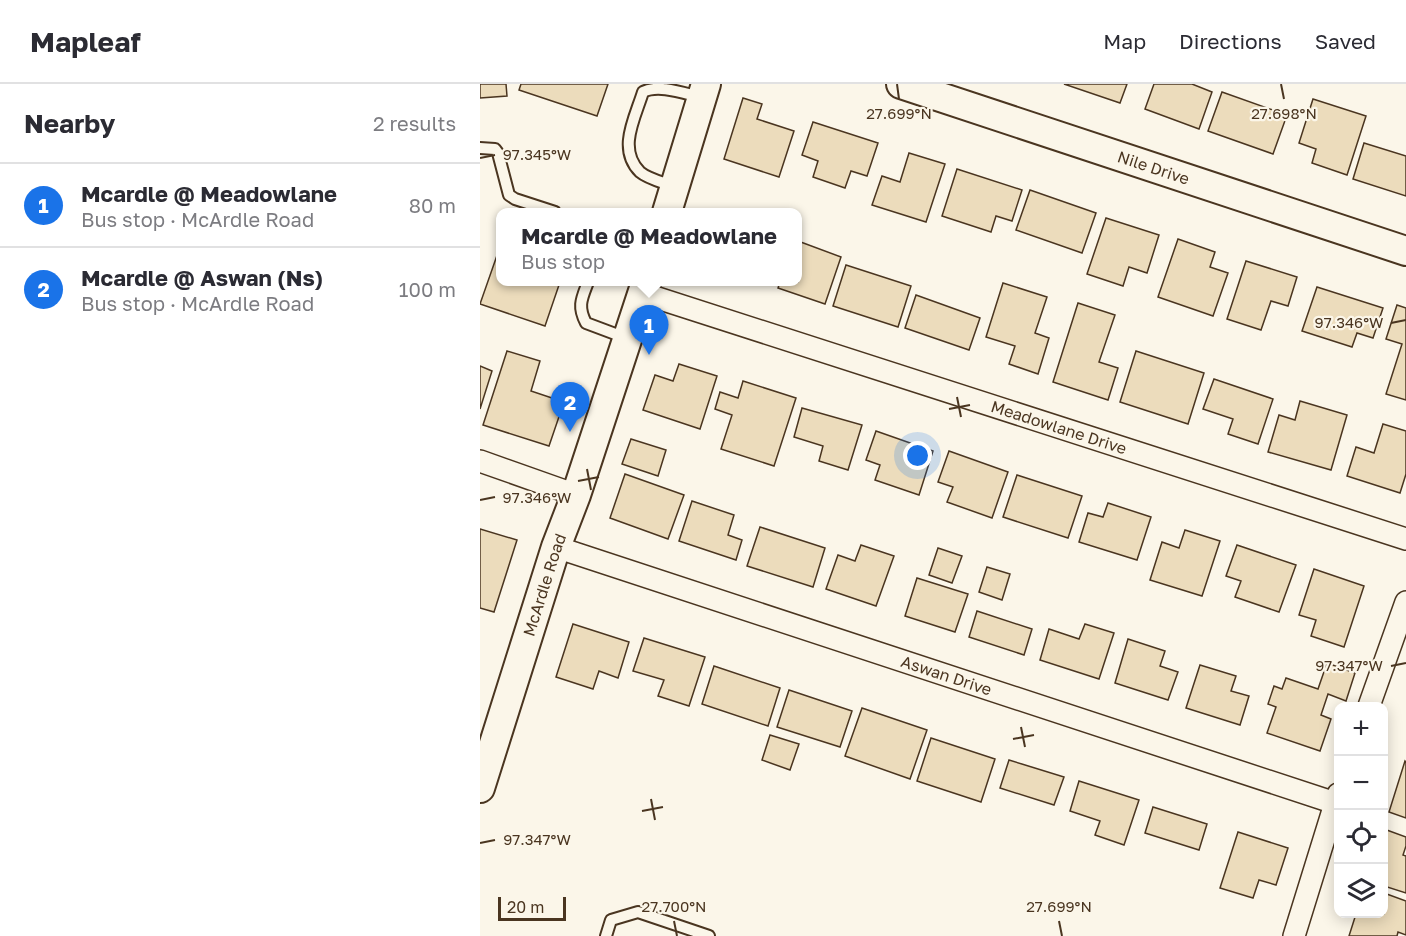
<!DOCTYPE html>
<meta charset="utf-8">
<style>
body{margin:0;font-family:"Golos Text",sans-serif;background:#f7f7f7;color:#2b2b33}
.controls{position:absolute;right:18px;bottom:18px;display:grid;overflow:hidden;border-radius:12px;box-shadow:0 3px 15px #0003}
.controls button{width:54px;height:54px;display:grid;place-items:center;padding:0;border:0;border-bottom:2px solid #e1e1e2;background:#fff;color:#2b2b33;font:30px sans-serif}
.scale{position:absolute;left:18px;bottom:15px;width:68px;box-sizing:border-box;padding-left:6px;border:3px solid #4a3520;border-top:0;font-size:16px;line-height:21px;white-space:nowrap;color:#4a3520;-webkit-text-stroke:4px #fbf6e9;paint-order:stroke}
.you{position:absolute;left:438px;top:372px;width:21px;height:21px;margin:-15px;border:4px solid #fff;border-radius:50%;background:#1a73e8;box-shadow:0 0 0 9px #1a73e833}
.badge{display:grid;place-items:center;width:39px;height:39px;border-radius:50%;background:#1a73e8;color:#fff;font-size:20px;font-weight:700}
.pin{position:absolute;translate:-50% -50px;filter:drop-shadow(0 2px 3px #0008)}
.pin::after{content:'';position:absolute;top:32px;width:21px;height:18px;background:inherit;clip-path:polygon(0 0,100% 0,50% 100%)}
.popup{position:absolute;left:16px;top:124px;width:306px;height:78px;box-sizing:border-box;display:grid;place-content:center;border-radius:12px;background:#fff;filter:drop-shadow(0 2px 4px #0005);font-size:20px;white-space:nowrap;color:#7c7c81}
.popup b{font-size:22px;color:#2b2b33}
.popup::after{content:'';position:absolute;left:50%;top:100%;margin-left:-12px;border:12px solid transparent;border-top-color:#fff}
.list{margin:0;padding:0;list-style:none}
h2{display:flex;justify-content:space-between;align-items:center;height:78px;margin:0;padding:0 24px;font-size:26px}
h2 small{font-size:20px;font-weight:400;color:#7c7c81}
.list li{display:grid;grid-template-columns:39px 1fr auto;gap:18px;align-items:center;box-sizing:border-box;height:84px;padding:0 24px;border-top:2px solid #e1e1e2}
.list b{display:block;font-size:22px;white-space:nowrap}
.list p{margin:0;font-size:20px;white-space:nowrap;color:#7c7c81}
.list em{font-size:20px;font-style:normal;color:#7c7c81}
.icon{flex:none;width:33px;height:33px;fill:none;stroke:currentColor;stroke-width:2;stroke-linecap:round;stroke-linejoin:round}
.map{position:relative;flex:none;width:926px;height:852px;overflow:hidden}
header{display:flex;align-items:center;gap:36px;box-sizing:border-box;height:84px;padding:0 30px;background:#fff;border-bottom:2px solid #e1e1e2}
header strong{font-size:28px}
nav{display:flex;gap:33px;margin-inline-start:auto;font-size:21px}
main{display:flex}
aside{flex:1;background:#fff}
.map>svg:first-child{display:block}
.building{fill:#ecdcbc;stroke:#4a3520;stroke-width:1.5}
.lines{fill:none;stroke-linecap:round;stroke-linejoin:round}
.lane-casing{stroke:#4a3520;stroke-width:14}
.street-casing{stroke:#4a3520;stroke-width:24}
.secondary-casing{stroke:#4a3520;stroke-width:32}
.lane{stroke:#fbf6e9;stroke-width:10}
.street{stroke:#fbf6e9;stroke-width:21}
.secondary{stroke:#fbf6e9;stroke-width:28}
.ticks{fill:none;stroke:#4a3520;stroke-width:2}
.labels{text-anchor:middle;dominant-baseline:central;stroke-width:4.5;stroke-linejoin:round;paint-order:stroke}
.street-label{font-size:16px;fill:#4a3520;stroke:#fbf6e9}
.ticks-label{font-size:15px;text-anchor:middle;fill:#4a3520;stroke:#fbf6e9;stroke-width:4.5;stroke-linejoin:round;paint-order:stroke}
</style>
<header>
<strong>Mapleaf</strong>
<nav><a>Map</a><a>Directions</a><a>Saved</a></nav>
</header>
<main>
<aside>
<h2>Nearby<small>2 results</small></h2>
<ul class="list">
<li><span class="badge">1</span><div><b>Mcardle @ Meadowlane</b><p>Bus stop · McArdle Road</p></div><em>80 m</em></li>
<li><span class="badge">2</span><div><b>Mcardle @ Aswan (Ns)</b><p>Bus stop · McArdle Road</p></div><em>100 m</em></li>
</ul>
</aside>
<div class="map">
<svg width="926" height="852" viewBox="0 0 926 852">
<rect width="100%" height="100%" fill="#fbf6e9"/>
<g class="building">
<path d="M0,0h26l1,12 -27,2z"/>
<path d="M41,0h87l-11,32 -78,-26z"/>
<path d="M584,0h63l-7,19z"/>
<path d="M674,0h38l20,8 -13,37 -54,-20z"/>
<path d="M742,8l65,23 -14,39 -65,-23z"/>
<path d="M263,14l19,6 -5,15 37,12 -15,46 -55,-18z"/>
<path d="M833,15l53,17 -19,59 -35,-12 4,-14 -17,-6z"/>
<path d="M333,38l65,21 -11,33 -16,-5 -6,17 -32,-11 5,-16 -16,-6z"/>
<path d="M884,59l42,13v40l-53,-17z"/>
<path d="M429,69l36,11 -19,58 -54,-17 10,-29 18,6z"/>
<path d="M477,85l65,21 -10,31 -16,-5 -5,16 -49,-16z"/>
<path d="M550,106l66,23 -14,40 -66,-23z"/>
<path d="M626,134l53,17 -12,38 -18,-6 -6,19 -36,-12z"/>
<path d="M698,155l37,13 -5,15 18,6 -15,43 -55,-19z"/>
<path d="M318,157l43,16 -16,47 -47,-16 2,-6h18z"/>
<path d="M21,160v38h59l-15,44 -65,-22z"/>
<path d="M766,177l51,16 -9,29 -17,-5 -10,29 -34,-11z"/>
<path d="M366,181l65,21 -13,41 -65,-21z"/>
<path d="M523,199l44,14 -12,36 14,5 -11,36 -29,-10 6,-18 -29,-9z"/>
<path d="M837,203l66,21 -10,30 -16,-5 -5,14 -50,-16z"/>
<path d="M436,211l64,23 -11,32 -64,-22z"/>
<path d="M598,219l37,12 -16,47 19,6 -10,32 -55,-18z"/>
<path d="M917,221l9,3v92l-20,-6 16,-50 -16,-5z"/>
<path d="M27,267l33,10 -9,30 33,11 -15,44 -66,-21z"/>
<path d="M656,267l68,22 -16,51 -68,-22z"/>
<path d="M199,280l38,12 -17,53 -57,-19 12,-35 18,6z"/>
<path d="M0,282l12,5 -12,38z"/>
<path d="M734,295l59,20 -15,45 -30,-10 5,-15 -30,-10z"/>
<path d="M263,297l53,17 -22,68 -53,-17 11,-34 -17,-6 5,-17 18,6z"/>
<path d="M820,317l47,14 -16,55 -63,-18 11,-37 16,5z"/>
<path d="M322,324l60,17 -14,45 -29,-9 4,-15 -29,-9z"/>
<path d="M903,340l23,7v43l-6,19 -53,-17 9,-29 18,6z"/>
<path d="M396,347l57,20 -14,44 -44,-15 5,-15 -14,-5z"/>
<path d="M151,355l35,11 -8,26 -36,-12z"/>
<path d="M469,367l59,21 -16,46 -45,-16 6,-15 -15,-5z"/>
<path d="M145,390l59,21 -16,44 -58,-21z"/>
<path d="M537,391l65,21 -14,42 -65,-21z"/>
<path d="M212,417l42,14 -6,20 14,5 -6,20 -57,-19z"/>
<path d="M628,419l43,14 -14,43 -58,-18 9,-29 15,4z"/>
<path d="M280,443l65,21 -12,39 -66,-21z"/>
<path d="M0,445l37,11 -23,72 -14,-4z"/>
<path d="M705,446l35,11 -18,55 -52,-16 12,-38 17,6z"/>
<path d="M381,461l33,11 -18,50 -50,-17 12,-34 17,6z"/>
<path d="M757,461l59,20 -17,47 -44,-15 6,-16 -15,-5z"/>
<path d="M458,464l24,8 -10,27 -23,-8z"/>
<path d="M507,483l23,7 -8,26 -23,-8z"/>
<path d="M834,485l50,17 -20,61 -33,-11 5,-16 -17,-5z"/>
<path d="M437,494l51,16 -13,38 -50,-16z"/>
<path d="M497,527l55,18 -8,26 -55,-18z"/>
<path d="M93,540l56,18 -11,36 -19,-7 -6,18 -37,-12z"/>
<path d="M605,540l29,9 -15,46 -59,-19 9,-31 30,10z"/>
<path d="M164,554l61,19 -16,49 -31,-10 6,-16 -31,-9z"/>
<path d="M648,555l37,12 -5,15 18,6 -10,28 -53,-17z"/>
<path d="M847,579l28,10 -9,28 -18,-7 -7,21 10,4 -11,32 -53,-18 9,-26 -8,-3 6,-18 8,3 4,-11 32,11z"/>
<path d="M720,581l36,11 -5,15 18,5 -9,29 -54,-17z"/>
<path d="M234,582l66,22 -12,38 -66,-22z"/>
<path d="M309,606l63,21 -12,36 -63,-20z"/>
<path d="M382,624l65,22 -17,49 -65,-23z"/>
<path d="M290,651l29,9 -9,26 -28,-10z"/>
<path d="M451,654l64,21 -14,43 -64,-21z"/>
<path d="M529,676l55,17 -10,28 -54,-17z"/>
<path d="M925,677l1,1v56l-17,-6z"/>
<path d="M599,697l60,19 -15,45 -29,-10 5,-14 -30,-10z"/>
<path d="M673,723l54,17 -8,26 -54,-17z"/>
<path d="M904,745l22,8v9l-3,9 3,1v37l-22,-7z"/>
<path d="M758,748l50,16 -12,37 -17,-5 -6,18 -33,-10z"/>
<path d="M904,809l22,8v34l-8,-3 -1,4h-48l7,-22h28z"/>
</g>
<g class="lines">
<g class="lane-casing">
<g id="lane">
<path d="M0,64l15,1 3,4 11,42 6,4 40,13"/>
<path d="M195,103c-10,-4 -27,-8 -35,-15 -23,-23 -5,-54 3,-80 15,-8 40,1 57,5"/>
<path d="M108,198c-6,16 -11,24 -2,41l40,15"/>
<path d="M126,852l5,-16 27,-8 71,24"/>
</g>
</g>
<g class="street-casing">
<g id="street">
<path id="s1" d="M162,209l764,246"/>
<path d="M0,377l96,34"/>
<path id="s2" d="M76,463l779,256"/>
<path d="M889,622l37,-104"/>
<path d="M814,852l44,-142"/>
</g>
</g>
<g class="secondary-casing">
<g id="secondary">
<path id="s3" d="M421,0l505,167"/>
<path d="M187,128l39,-128"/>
<path id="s4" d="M0,704l76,-241 20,-52 70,-213"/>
</g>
</g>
<use href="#lane" class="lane"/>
<use href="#street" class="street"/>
<use href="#secondary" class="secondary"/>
</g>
<path class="ticks" d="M417,0l2,15M801,0l3,15M0,74l15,-3M911,239l15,-3M477,313l4,20M469,325l21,-4M107,385l4,21M98,397l21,-4M0,416l15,-3M911,582l15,-3M541,643l4,20M533,655l21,-4M171,715l4,21M162,727l21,-4M0,759l15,-3M194,837l3,15M579,837l3,15"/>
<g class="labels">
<g class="street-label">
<text stroke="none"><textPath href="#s3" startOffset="266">Nile Drive</textPath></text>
<text stroke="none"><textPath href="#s1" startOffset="438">Meadowlane Drive</textPath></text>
<text stroke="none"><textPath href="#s4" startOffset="213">McArdle Road</textPath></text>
<text stroke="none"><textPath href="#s2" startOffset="411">Aswan Drive</textPath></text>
</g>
</g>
<g class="ticks-label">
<text x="419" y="35">27.699°N</text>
<text x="804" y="35">27.698°N</text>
<text x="57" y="76">97.345°W</text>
<text x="869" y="244">97.346°W</text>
<text x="57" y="419">97.346°W</text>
<text x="869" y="587">97.347°W</text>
<text x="57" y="761">97.347°W</text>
<text x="194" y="828">27.700°N</text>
<text x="579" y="828">27.699°N</text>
</g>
</svg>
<div class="controls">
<button>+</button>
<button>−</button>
<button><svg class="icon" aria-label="locate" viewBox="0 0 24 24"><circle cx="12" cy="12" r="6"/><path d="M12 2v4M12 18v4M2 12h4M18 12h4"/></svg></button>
<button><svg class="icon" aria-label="layers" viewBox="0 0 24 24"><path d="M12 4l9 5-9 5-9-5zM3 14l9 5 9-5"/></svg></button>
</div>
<div class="scale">20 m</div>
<div class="you"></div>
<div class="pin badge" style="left:169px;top:271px">1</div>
<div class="popup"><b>Mcardle @ Meadowlane</b>Bus stop</div>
<div class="pin badge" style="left:90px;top:348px">2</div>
</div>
</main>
